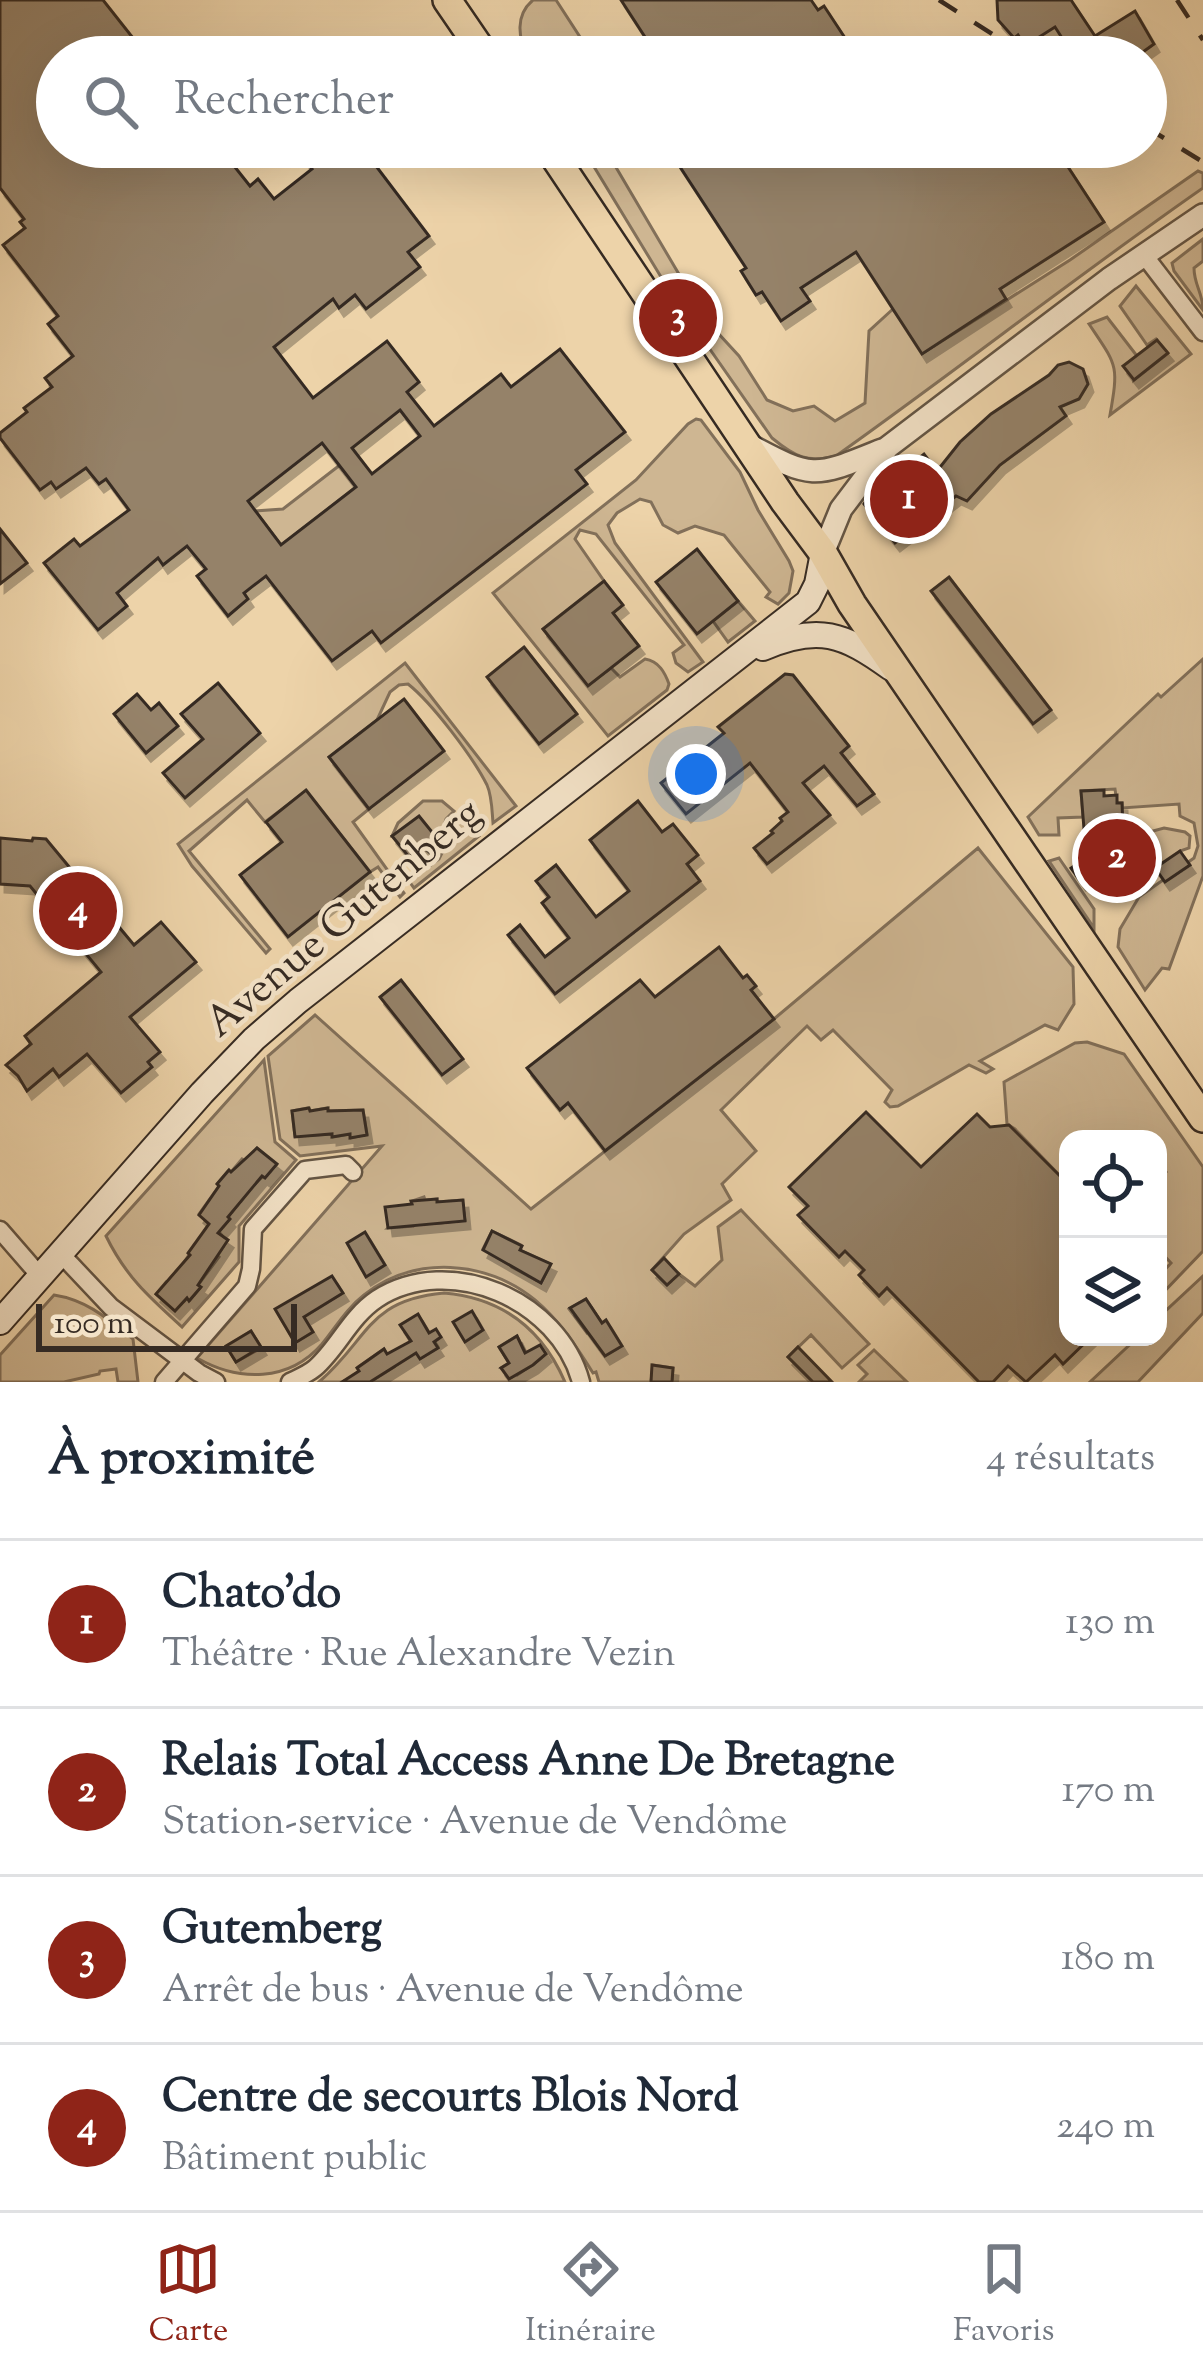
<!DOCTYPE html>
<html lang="fr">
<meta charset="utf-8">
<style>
body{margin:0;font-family:"Sorts Mill Goudy",serif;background:#f6f6f7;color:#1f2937}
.controls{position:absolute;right:36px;bottom:36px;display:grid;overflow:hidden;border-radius:24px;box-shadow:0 12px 48px #0002}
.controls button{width:108px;height:108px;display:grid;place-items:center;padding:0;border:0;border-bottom:3px solid #e0e1e3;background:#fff;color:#1f2937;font:60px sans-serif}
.scale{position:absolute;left:36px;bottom:30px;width:261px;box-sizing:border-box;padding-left:12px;border:6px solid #362b23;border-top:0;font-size:33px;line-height:42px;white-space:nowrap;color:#362b23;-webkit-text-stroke:9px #f3e2c7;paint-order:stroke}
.you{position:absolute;left:696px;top:774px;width:42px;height:42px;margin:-30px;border:9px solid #fff;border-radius:50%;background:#1a73e8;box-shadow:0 0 0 18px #1a73e833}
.badge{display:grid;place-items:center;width:78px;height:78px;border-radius:50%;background:#8f2418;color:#fff;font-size:39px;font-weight:700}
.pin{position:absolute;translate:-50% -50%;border:6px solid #fff;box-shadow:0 3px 12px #0006}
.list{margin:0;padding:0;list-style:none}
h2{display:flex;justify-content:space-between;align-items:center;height:156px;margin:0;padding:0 48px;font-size:51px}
h2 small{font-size:39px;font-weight:400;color:#747a83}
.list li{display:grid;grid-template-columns:78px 1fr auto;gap:36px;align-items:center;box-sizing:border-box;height:168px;padding:0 48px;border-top:3px solid #e0e1e3}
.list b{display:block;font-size:45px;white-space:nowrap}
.list p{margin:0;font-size:39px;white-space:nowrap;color:#747a83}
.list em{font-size:39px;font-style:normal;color:#747a83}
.icon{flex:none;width:66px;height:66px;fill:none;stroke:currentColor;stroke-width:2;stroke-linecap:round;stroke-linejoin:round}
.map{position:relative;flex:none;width:1203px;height:1382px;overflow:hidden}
.search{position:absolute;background:#fff;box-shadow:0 12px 48px #0002;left:36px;right:36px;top:36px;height:132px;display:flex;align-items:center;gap:30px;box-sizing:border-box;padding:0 42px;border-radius:66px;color:#747a83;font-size:45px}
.sheet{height:828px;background:#fff}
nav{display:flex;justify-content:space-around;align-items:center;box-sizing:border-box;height:168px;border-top:3px solid #e0e1e3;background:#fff;font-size:33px;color:#747a83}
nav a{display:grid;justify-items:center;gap:6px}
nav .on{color:#8f2418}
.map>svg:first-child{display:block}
.green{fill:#ceb692;stroke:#82705a;stroke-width:3;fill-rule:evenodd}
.building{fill:#958269;stroke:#362b23;stroke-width:3;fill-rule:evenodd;filter:url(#shadow)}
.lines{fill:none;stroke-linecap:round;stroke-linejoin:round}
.minor-casing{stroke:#645544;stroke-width:21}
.tertiary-casing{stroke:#645544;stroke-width:26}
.secondary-casing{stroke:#362b23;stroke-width:28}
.primary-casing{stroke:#362b23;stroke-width:32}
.minor{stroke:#f3e2c7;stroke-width:16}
.tertiary{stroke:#f3e2c7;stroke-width:21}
.secondary{stroke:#f3e2c7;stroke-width:24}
.primary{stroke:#edd3a9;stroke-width:27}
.rail{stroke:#362b23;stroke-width:4.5;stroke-dasharray:21 21;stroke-linecap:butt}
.labels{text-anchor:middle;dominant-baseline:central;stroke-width:9;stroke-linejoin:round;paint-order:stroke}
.street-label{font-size:42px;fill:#362b23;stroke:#f3e2c7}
</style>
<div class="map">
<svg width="1203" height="1382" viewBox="0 0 1203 1382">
<defs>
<filter id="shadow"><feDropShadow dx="5" dy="8" stdDeviation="0" flood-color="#0004"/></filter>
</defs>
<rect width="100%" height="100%" fill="#edd3a9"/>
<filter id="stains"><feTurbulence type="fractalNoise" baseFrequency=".00167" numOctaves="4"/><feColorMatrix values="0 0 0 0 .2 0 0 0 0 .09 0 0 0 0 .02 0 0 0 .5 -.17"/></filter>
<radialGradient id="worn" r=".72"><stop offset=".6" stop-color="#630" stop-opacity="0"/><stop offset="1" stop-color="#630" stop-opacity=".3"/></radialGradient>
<g class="green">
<path d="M533,0h23l37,57h-65c-10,-19 -13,-42 5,-57z"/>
<path d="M582,147h22l102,173 33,36 28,44 26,11 21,-5 21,15 30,-18 4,-72 24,-22 30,44 147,-93 128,-89 5,2v15c-125,87 -243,180 -367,268 -29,7 -41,1 -64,-18l-100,-143z"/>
<path d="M1203,239v22l-9,7c0,17 9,25 9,42l-29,-39 -2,-8z"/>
<path d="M1136,286l55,68 -81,61c9,-51 7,-49 -21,-91l18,-7 30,39 -3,24 33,-26 -11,-15 -9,6 -27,-39z"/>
<path d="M696,419l5,1 39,52 18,38 31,51 4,10 -4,22 -11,11 -12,-7 4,-5 -46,-57 -29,-9 -17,7 -15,-8 -12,-23 -11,-3 -23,14 -9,12 7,18 88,119 -15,10 -12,-9 -3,-10 11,-8 -88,-111 -16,-4 -5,9 29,42 -61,48 45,56 23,-17 9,9 25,-18c14,2 20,14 24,25l-2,6 -59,46 -115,-143 143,-113 52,-56z"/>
<path d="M340,465l16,22 -75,58 -26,-34 28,-2z"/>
<path d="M738,601l17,20 -27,21 -15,-21z"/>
<path d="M1203,659v217l-34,93 -7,-1 -17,22 -27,-43 2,-18 19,-32 55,-39 4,-12 -4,-23 -14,-7 -1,-12 -57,4v-5h-5l-2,-14 -34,2 2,26 -25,1 1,17h-20l-11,-18 130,-123 3,3z"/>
<path d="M405,663l111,143 -23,17c-1,-12 -1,-27 -6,-38 -14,-28 -55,-82 -79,-101l-9,1 -9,7 -13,28 -48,37 40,52 -16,13 51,71 -4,4 -22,-30 -8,5 -64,-81 -41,31 -18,-22 -58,51 81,98 -4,4 -74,-87 -14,-22z"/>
<path d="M423,801h19l12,10 -8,8 -12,37 -12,-9 13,-9 -43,-2 6,-13z"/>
<path d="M461,815l18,21 -65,52 -5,-7 30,-22z"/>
<path d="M1164,828l21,4 5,4 -1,12 -9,3 -23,18 -16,-24 1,-11z"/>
<path d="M978,848l95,119 1,37 -16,26 -13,-5 -65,36 13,8 -7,4 -17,-8 -71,41 -8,1 -5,-5 7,-12 -59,-60 -12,10 -14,-14 -86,84 35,41 -34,33 9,16 -47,34 -32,36 15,15 12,-11 16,12 27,-26 -4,-33 23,-17 128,134 -27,24 -31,-33 -23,22 25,25h-141l1,-14 -20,-3 -2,17h-52l-3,-10 -3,1c-17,-27 -33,-52 -58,-73 -48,-40 -121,-45 -171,-5 -18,14 -28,32 -42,49 -33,38 -83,38 -125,14l185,-212 -82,10 -20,-17 -12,-83 47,-41 216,194 243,-190zM308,1108l2,3 17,-3 1,3 35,-1 4,24 -16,4 -1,-4 -17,3 -1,-3 -37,2 -3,-25zM424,1197l1,3 12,-1v3l25,-2 3,20 -25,3 -26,-1 -1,4 -25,2 24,-24v-3zM492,1231l29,14 -1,5 30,14 -9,19 -29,-16 2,-5 -31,-13zM586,1299l16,24 -15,10 -18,-24zM251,1331l10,17 -25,14 -9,-16z"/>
<path d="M1059,858l35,51v19l-45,-67z"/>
<path d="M1087,1042l37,12 79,113v84l-45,47v-21l13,-14 -13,-14v-69l8,-8 -8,-9v-24h-90v45l-53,-55 -8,-5 -3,-42 71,-39z"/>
<path d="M264,1060l11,82 21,18 -57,66v36l-57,65c-33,-30 -56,-50 -76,-91zM257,1148l19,17c-23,18 -43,42 -57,67l8,9 -11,13 3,3 -21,28 2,3 -10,12 -3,-2 -12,13 -19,-17 10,-12 4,2 39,-60 -10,-10 20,-28 -1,-3 10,-12 3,1 11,-13 3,2z"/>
<path d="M1203,1276v37l-65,69h-48l48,-45h20v-19z"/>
<path d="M444,1293c58,5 98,36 121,89h-195l24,-15 -10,-18 -26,18 2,6 -18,9h-23c50,-43 48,-82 125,-89zM418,1315l20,32 -18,11 -19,-33zM517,1336l15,29 -15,10 -16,-7 8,-5 -10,-16z"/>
<path d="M54,1295c33,5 54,24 79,44l5,43h-20l-2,-13 -16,2 -1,3 -35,8h-64v-27z"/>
<path d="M874,1350l33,32h-48l8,-8 -9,-9z"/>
</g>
<g class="building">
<path d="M0,0h103l45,57h-91v90h162l31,39 8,-7 16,20 38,-30 -17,-22h63l9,12 3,-1 59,78 -21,16 12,15 -54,42 -11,-14 -16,13 -6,-9 -59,48 39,51 74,-57 32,41 -12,10 27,34 67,-52 10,13 49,-38 65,83 -49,38 11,14 -206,159 -9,-12 -40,30 -66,-85 -22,17 4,6 -20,17 -31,-40 9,-7 -19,-23 -24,19 -5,-7 -41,35 10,13 -29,24 -54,-67 30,-24 6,7 49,-36 -23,-31 -7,5 -13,-16 -30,21 -5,-7 -11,8 -40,-52v-5l27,-21 -3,-4 28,-21 -7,-9 28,-22 -25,-32 10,-8 -55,-71 22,-17 -5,-6 4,-3 -24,-31zM400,410l20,26 -48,38 -20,-26zM322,443l34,44 -75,58 -33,-44z"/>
<path d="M621,0h190l7,10 6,-4 27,41 -6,4 3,6h-190z"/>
<path d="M997,0h74l24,36 40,-25 19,33 -18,13h-53l-6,-9 -6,4 -16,-25 -30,19 -7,-11 -4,3 -16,-18z"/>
<path d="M667,147h388l49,75 -104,67 6,10 -84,55 -66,-102 -55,36 9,13 -29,20 -19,-29 -6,3 -15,-24 5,-3z"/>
<path d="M1157,340l11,13 -34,27 -11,-14z"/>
<path d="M1069,362l14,7 5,15 -9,15 -19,8 6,9 -66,49 -33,36 -11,-5 -61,47 -31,-39 4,-6 56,-44 13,17 23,-29 31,-28 58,-39 9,-10z"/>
<path d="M0,529l27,34 -27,21z"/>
<path d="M697,549l41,52 -41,33 -41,-52z"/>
<path d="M949,577l102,133 -18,14 -102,-133z"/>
<path d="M604,581l19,24 -10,8 26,33 -51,40 -45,-57z"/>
<path d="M524,647l53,67 -38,30 -52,-67z"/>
<path d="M785,674l8,1 56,71 -8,7 33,41 -17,12 -33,-40 -21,17 27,32 -63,49 -13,-16 19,-15 -2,-2 11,-10 -2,-3 8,-6 -38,-49 -64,51 -25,-31 63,-50 -6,-6z"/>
<path d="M218,683l42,50 -75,65 -22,-25 40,-34 -22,-25z"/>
<path d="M137,694l14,16 8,-7 19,23 -32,27 -32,-39z"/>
<path d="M404,699l40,52 -75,58 -40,-52z"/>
<path d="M306,790l64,82 -82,65 -48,-62 42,-33 -16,-20z"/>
<path d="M1104,790v6l13,-1v8h5l1,23 -39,3 -3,-38z"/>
<path d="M638,801l24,31 11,-8 25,31 -11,9 13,17 -145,113 -47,-59 12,-10 25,32 24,-19 -27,-35 7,-6 -13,-16 20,-16 40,52 33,-26 -39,-51z"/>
<path d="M419,816l17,21 -27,20 -17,-21z"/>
<path d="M1118,835l15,22 -15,11 -5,-8 -32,22 -10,-14z"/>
<path d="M0,838l32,3 1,-3 13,1 88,106 27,-23 35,40 -66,55 30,35 -12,10 4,5 -31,26 -34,-39 -28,23 -6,-8 -26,22 -9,-15 -12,-11 25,-21 -6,-8 76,-64 -71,-86 -30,-2z"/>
<path d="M1180,851l10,14 -25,17 -10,-14z"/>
<path d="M719,947l24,31 4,-3 9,11 -5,4 23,29 -169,132 -37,-48 -8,7 -33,-42 113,-88 15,17z"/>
<path d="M401,980l62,79 -21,16 -62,-78z"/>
<path d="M309,1108l1,3 18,-3v3l35,-1 4,25 -17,3v-4l-18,3v-3l-37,3 -3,-26z"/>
<path d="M866,1112l55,55 56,-53 13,13 19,-2 59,59v153h23l-28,27 -8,-9 -29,27 -18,-16 -15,16h-14l-92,-94 -8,8 -20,-21 5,-5 -19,-19 -6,6 -41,-42 10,-9 -19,-19z"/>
<path d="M257,1148l20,16 -12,14 -3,-2 -34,41 2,2 -12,14 10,7 -30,45 3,2 -12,14 -2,-3 -12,13 -19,-17 34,-39 -2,-2 21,-29 -10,-9 20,-29 -2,-2 12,-14 2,2z"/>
<path d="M437,1199v3l26,-2 2,21 -77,7 -3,-21 27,-3 -1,-3z"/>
<path d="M492,1231l30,15 -2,4 31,14 -10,19 -58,-33z"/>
<path d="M365,1232l20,33 -19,12 -19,-34z"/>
<path d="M664,1258l15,16 -12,11 -15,-15z"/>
<path d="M332,1276l11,17 -39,24 9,15 -18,11 -20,-34z"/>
<path d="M586,1299l16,24 4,-3 16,26 -17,10 -35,-48z"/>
<path d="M472,1311l11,19 -18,12 -12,-20z"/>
<path d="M418,1314l11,19 7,-4 5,8 -7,5 4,6 -18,11 -4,-6 -46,29h-28l17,-11 -2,-3 27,-19 3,5 24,-13 -11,-16z"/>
<path d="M251,1331l10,16 -25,15 -10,-16z"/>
<path d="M517,1336l8,17 15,-8 6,9 -13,11 -24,14 -8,-11 8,-5 -10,-16z"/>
<path d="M798,1347l34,35h-19l-25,-25z"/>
<path d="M652,1365l21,3 -1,14h-21z"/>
</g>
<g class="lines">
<g class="minor-casing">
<g id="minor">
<path d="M1144,255l59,77"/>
<path d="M0,1230l40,46"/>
<path d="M61,1254l50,53 88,66 17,9"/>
<path d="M164,1382l83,-96 4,-17 2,-40 52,-59 41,-5 7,7"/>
<path d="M290,1382c8,-4 18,-8 25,-14 23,-20 35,-51 62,-69 73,-47 182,1 204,83"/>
</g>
</g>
<g class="tertiary-casing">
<g id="tertiary">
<path d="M749,445c65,35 66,32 133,5"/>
<path d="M823,553l18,-44 47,-62 221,-168 94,-64"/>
</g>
</g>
<g class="secondary-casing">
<g id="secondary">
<path d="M763,648c55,-24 81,-14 128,20"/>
<path d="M0,1322l202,-229 52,-54 44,-38 510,-399 9,-18 6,-31"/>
</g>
</g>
<g class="primary-casing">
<g id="primary">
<path d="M447,0l39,57"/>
<path d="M548,147l237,355 38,51 29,51 351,514"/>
</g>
</g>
<use href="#minor" class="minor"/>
<use href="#tertiary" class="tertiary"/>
<use href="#secondary" class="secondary"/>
<use href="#primary" class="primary"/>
<g class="rail">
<path d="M939,0l89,57"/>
<path d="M1177,0l26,40"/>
<path d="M1146,127l57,35"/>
</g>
</g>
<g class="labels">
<g class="street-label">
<text transform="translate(345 920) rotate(-40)">Avenue Gutenberg</text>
</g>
</g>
<rect width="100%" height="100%" filter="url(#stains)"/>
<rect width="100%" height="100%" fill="url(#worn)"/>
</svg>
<div class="controls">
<button><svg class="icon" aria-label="locate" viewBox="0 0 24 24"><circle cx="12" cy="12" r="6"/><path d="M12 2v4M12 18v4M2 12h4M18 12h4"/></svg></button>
<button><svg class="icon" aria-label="layers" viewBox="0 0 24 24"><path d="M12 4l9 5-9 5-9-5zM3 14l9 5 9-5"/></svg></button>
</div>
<div class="scale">100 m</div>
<div class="you"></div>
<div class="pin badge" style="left:909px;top:499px">1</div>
<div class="pin badge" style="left:1117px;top:858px">2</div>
<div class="pin badge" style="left:678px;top:318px">3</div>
<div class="pin badge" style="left:78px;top:911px">4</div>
<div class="search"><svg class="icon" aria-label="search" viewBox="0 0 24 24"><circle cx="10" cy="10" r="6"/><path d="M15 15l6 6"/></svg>Rechercher</div>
</div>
<section class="sheet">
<h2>À proximité<small>4 résultats</small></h2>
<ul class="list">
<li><span class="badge">1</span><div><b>Chato'do</b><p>Théâtre · Rue Alexandre Vezin</p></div><em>130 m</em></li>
<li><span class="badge">2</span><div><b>Relais Total Access Anne De Bretagne</b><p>Station-service · Avenue de Vendôme</p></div><em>170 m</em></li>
<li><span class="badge">3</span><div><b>Gutemberg</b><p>Arrêt de bus · Avenue de Vendôme</p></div><em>180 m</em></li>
<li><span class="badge">4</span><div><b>Centre de secourts Blois Nord</b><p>Bâtiment public</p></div><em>240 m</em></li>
</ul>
</section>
<nav>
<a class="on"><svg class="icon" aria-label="map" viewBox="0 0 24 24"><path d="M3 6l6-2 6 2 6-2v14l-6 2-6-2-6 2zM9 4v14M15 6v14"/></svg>Carte</a>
<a><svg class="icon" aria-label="directions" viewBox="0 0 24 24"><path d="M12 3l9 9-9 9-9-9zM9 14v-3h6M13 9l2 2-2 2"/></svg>Itinéraire</a>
<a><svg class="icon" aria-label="saved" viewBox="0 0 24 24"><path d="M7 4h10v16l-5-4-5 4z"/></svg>Favoris</a>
</nav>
